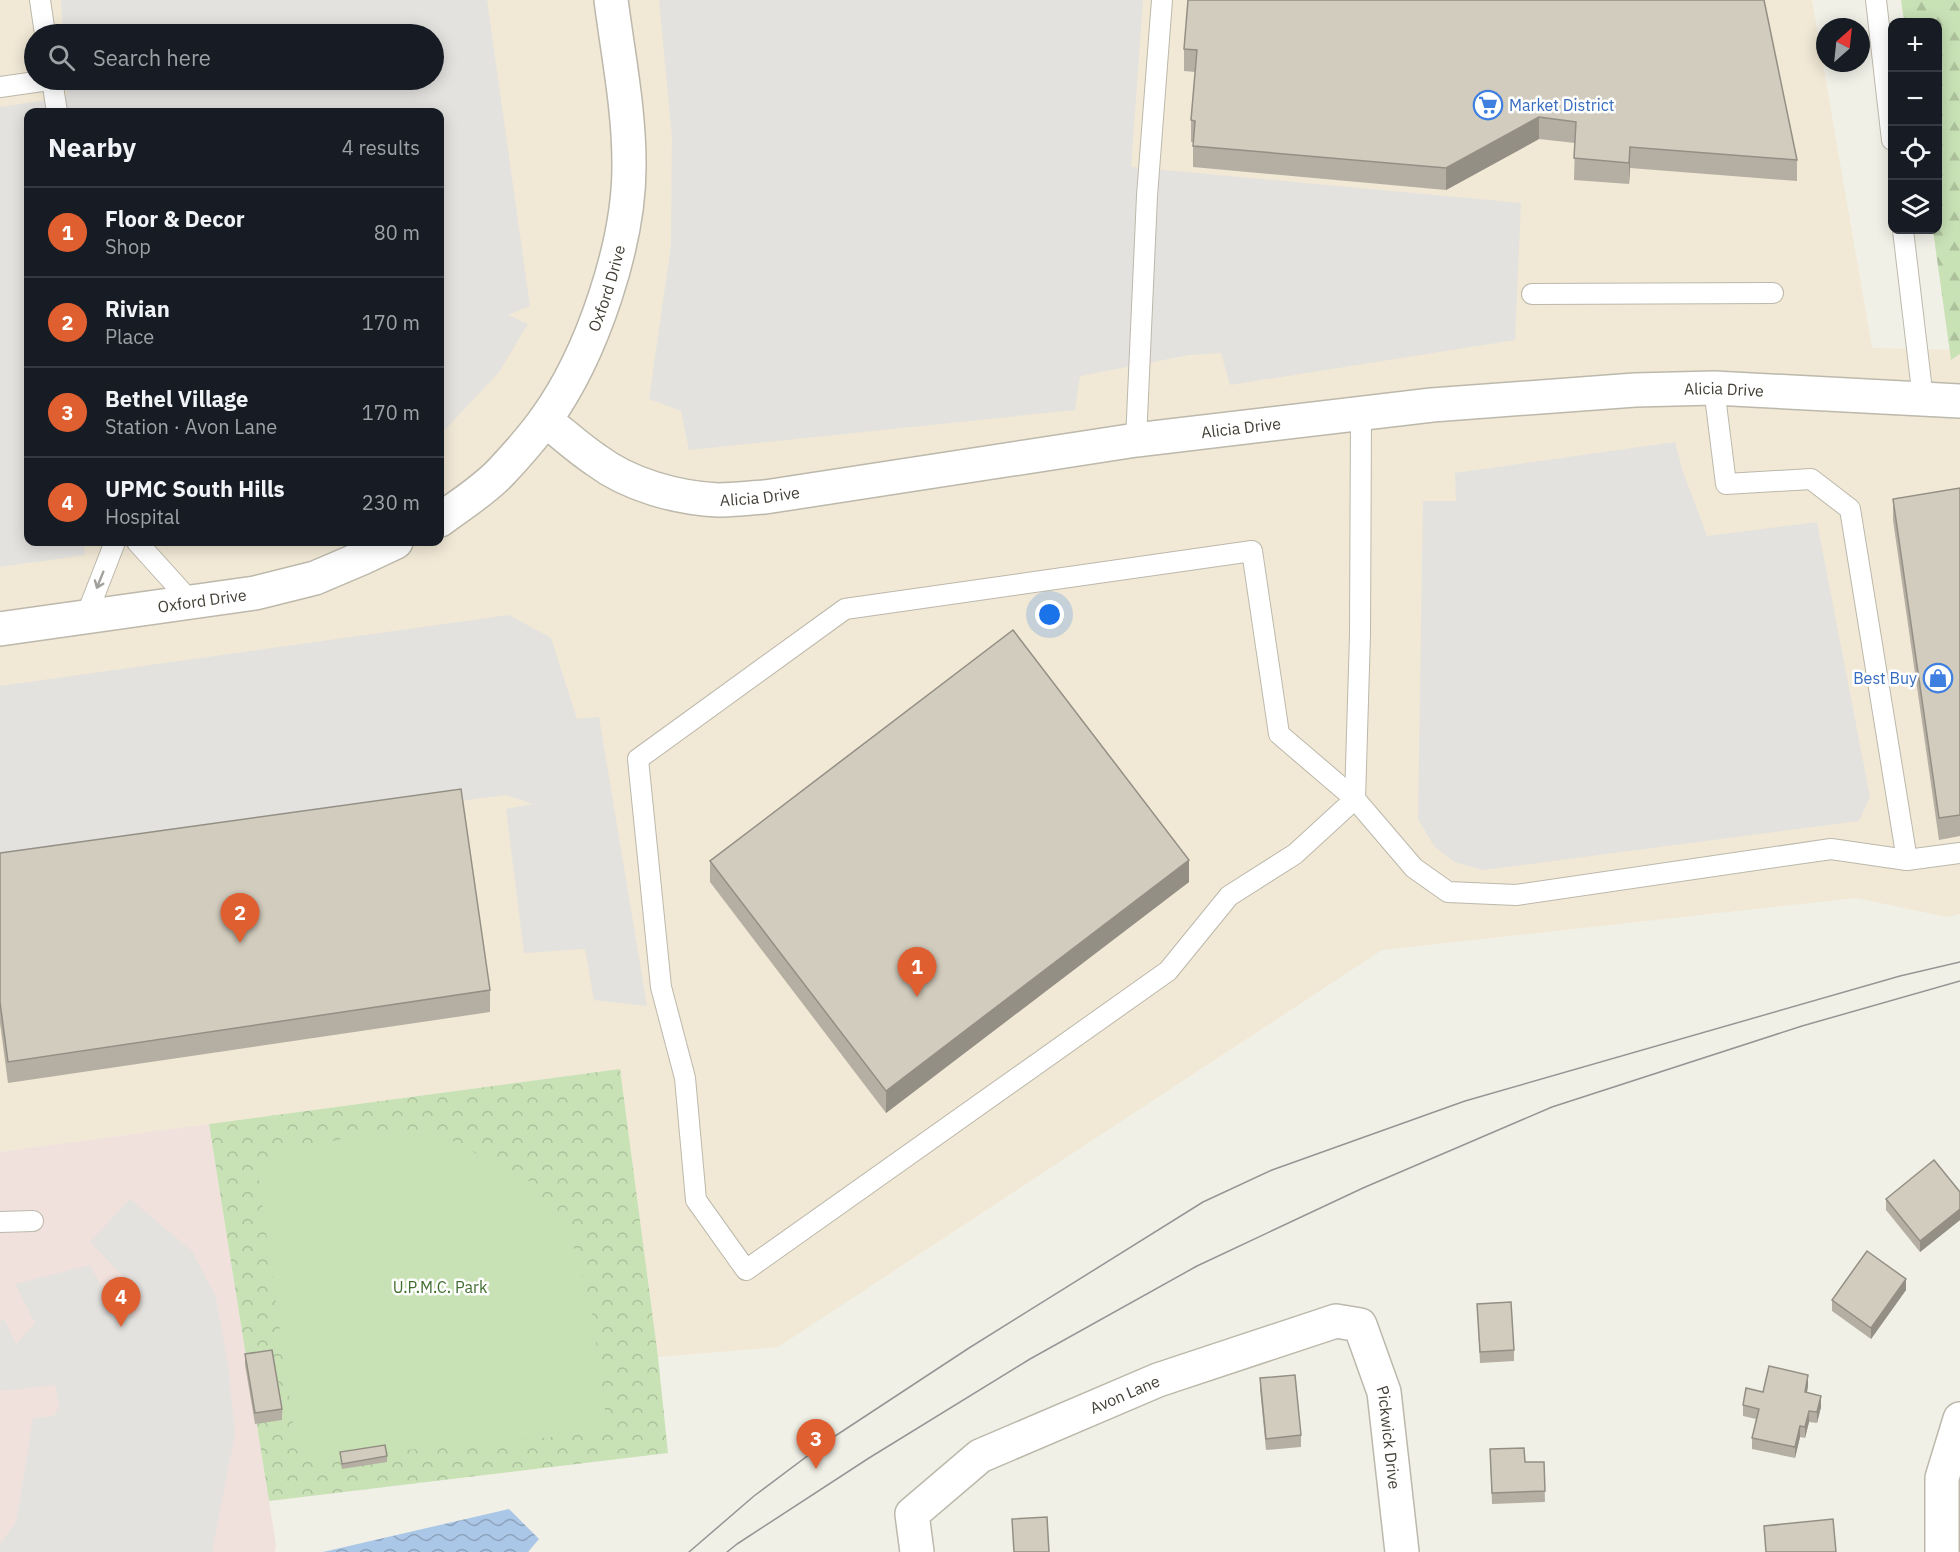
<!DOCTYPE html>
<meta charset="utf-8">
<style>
body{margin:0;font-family:"IBM Plex Sans",sans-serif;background:#242831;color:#f1f3f6}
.controls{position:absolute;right:18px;top:18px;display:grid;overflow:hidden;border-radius:12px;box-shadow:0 3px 15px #0003}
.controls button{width:54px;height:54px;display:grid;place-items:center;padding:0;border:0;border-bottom:2px solid #363941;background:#171b24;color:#f1f3f6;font:30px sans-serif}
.compass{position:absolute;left:1816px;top:18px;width:54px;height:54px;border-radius:50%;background:#171b24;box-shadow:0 3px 15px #0003;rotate:27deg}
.you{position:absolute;left:1050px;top:615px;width:21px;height:21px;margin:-15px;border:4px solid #fff;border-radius:50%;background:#1a73e8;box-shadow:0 0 0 9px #1a73e833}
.badge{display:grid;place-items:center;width:39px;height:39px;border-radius:50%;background:#e05f30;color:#fff;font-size:20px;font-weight:700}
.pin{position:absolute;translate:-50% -50px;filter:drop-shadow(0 2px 3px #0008)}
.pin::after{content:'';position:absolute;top:32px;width:21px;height:18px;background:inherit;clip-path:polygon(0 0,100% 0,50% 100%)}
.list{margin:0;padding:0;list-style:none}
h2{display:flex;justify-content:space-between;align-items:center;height:78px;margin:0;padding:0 24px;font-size:26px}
h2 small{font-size:20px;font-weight:400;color:#9ea1a6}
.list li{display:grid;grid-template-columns:39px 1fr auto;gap:18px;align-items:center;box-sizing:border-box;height:90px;padding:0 24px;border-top:2px solid #363941}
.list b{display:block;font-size:22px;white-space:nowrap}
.list p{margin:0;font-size:20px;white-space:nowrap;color:#9ea1a6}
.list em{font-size:20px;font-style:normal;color:#9ea1a6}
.icon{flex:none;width:33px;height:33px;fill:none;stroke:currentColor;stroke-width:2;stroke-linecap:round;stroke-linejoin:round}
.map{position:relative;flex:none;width:1960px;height:1552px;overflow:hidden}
.search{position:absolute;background:#171b24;box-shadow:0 3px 15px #0003;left:24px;top:24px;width:420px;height:66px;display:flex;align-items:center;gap:15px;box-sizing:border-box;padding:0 21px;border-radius:33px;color:#9ea1a6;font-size:22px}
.panel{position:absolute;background:#171b24;box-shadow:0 3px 15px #0003;left:24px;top:108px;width:420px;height:438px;border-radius:12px}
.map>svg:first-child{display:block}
.commercial{fill:#f1e8d5;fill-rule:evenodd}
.medical{fill:#f1e1dc}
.forest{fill:url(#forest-firs)}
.park{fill:url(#park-crowns)}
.pitch{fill:#c8e1b5}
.parking{fill:#e3e2df}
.water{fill:url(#water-waves)}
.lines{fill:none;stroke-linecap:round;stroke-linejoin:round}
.service-casing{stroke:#bcb8ab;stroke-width:22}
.minor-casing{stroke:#bcb8ab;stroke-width:36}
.tertiary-casing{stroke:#bcb8ab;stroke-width:36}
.service{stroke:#fff;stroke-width:20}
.minor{stroke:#fff;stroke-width:33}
.tertiary{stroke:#fff;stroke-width:33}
.tram{stroke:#959595;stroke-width:1.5}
.wall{fill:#b5afa3}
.shaded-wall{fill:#938f85}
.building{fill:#d2ccbe;stroke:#938f85;stroke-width:1.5}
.oneway{stroke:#a2a09b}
.labels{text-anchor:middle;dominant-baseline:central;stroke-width:5;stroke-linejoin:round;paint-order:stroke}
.shop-label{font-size:16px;fill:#366cbe;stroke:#fff;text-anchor:start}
.street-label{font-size:16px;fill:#444037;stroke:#fff}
.park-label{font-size:16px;fill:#416f31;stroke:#fff}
</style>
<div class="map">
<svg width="1960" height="1552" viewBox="0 0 1960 1552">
<defs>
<pattern id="forest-firs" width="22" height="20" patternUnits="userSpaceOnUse" patternTransform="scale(1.5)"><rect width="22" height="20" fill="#c8e1b5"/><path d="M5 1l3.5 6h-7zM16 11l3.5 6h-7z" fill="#adc29c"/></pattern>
<pattern id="park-crowns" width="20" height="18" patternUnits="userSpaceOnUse" patternTransform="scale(1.5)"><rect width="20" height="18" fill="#c8e1b5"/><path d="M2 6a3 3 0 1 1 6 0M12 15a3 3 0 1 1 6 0" fill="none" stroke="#adc29c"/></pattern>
<pattern id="water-waves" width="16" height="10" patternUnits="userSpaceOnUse" patternTransform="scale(1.5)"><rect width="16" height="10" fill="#abc7e7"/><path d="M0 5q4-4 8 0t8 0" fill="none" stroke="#8da3bc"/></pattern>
</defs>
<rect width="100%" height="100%" fill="#f1f0e7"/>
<path class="commercial" d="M0,0h1812l60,348 88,2v564l-13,3 -91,-19 -474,52 -604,397 -120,10 -38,-288 -620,83zM34,34h400v46h-400zM28,112h412v430h-412z"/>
<path class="medical" d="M209,1124l67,421 -1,7h-275v-400z"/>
<path class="forest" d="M1901,0h59v354l-9,6 -18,-130h5v-208h-34z"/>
<path class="park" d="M620,1069l38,288 10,96 -399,48 -60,-377z"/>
<path class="pitch" d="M378,1130l71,9 83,44 37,50 22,72 17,127 -291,26 -22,-21 -39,-277z"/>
<g class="parking">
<path d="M61,0h426l43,306 -22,9 20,9 -29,48 -59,63v-323h-412v430h56l1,13 -85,12v-460l67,-10 -1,-17h368v-46h-371z"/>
<path d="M659,0h484l-12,167 390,36 -6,137 -285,45 -9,-32 -32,2 -109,21 -5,34 -386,40 -8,-39 -32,-12 22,-153 1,-109z"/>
<path d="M1675,442l7,27 25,67 110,-14 53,275 -11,24 -376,49 -29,-8 -20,-16 -16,-27 5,-318h33l-1,-28z"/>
<path d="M509,615l42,23 26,81 22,-2 48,289 -53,-6 -9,-51 -61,4 -18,-144 27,-5 -27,-9 -506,64v-173z"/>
<path d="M130,1199l62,52 24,46 13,74 6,63 -23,118h-212v-8l16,-22 17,-104 21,-2 5,-10 -4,-21 -55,6v-70l5,-1 11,24 19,-21 -20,-39 75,-19 28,53 21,-4 2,-19 -51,-53z"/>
</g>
<path class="water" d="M509,1509l30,30 -11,13h-205z"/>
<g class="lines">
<g class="service-casing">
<g id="service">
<path d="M40,0l5,34"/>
<path d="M1876,0l16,140"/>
<path d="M52,80l5,32"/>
<path d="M0,87l49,-7"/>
<path d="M1903,230l20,169"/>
<path d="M1532,294l241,-1"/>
<path d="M1714,388l12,96 85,-5 39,30 57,351 53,-7"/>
<path d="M1361,413l-1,222 -5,164 59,69 34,24 68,3 315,-46 76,11"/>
<path d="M1136,440l11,-244 15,-196"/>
<path d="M137,542l55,61"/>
<path d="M1252,551l27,183 76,65 -60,55 -66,42 -61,75 -422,299 -50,-70 -11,-122 -24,-91 -23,-228 207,-150z"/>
<path d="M85,619l30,-77"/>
<path d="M0,1222l33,-1"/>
</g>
</g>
<g class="minor-casing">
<g id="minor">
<path id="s1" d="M545,420c17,13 33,28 51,40 33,25 81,38 122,40 15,0 31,-2 47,-3l371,-57 296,-35 203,-15 79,-2 246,13"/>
<path id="s2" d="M917,1552l-5,-38 68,-58 178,-76 178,-59 24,4 24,67 18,160"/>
<path d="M1942,1552v-74l18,-59"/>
</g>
</g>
<g class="tertiary-casing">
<g id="tertiary">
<path id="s3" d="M440,520c20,-15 43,-29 61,-48 15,-16 31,-34 44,-52 47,-65 85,-177 84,-257 0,-54 -11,-109 -18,-163"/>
<path id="s4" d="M0,629l255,-36 60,-15 47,-20 34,-16"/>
</g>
</g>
<use href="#service" class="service"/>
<use href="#minor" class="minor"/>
<use href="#tertiary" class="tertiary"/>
<g class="tram">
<path d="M689,1552l65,-56 72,-54 143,-94 234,-146 69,-32 193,-69 435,-125 60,-14"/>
<path d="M727,1552l10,-8 132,-86 161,-99 167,-93 166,-78 189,-81 250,-81 158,-45"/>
</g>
</g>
<g class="wall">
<path d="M1188,0l609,160v21l-167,-13 -1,16 -55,-4 1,-37 -36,-4 -93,51 -253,-23v-25h-2v-22l4,-48 -11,-1v-22z"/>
<path d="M1960,488v348l-21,4 -46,-320v-21z"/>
<path d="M0,853l490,137v22l-482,71 -8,-60z"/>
<path d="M710,861l479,21 -303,231 -176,-231z"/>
<path d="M1960,1192v28l-40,32 -34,-42v-11z"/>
<path d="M1906,1290l-35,49 -39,-28v-11z"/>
<path d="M1477,1304l37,46v11l-34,2z"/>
<path d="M245,1354l37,55v11l-27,4 -10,-59z"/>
<path d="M1260,1378l41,57v12l-35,3 -6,-61z"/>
<path d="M1808,1386l-1,6 14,15 -4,16 -8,-1 -4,16 -5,-1 -5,21 -43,-9v-11l4,-19 -13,-3v-11l20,-13z"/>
<path d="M1490,1449l35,13h19l1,40 -53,2z"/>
<path d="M340,1452l47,4v6l-45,7z"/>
</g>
<g class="shaded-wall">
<path d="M1539,117v22l-93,51v-22z"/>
<path d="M1630,147v21l-1,16v-21z"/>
<path d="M1189,860v22l-303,231v-22z"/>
<path d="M1960,1209v11l-40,32v-11z"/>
<path d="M1906,1279v11l-35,49v-11z"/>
<path d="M1808,1375v11l-3,17v-11z"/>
<path d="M1821,1396v11l-4,16v-11z"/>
<path d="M1809,1411v11l-4,16v-11z"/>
<path d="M1800,1426v11l-5,21v-11z"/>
</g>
<g class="building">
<path d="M1188,0h576l33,160 -167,-13 -1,16 -55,-5 2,-36 -37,-5 -93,51 -253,-22 2,-25 -4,-1 6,-70 -13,-1z"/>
<path d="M1960,488v327l-21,3 -46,-319z"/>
<path d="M1013,630l176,230 -303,231 -176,-230z"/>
<path d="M461,789l29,201 -482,72 -8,-60v-149z"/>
<path d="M1934,1160l26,32v17l-40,32 -34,-42z"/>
<path d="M1867,1251l39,28 -35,49 -39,-28z"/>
<path d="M1511,1302l3,48 -34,2 -3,-48z"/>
<path d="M272,1350l10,59 -27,4 -10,-59z"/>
<path d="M1769,1366l39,9 -3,17 16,4 -4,16 -8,-1 -4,16 -5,-1 -5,21 -43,-9 7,-29 -16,-4 3,-17 17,4z"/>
<path d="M1295,1375l6,60 -35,4 -6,-61z"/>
<path d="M385,1445l2,11 -45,8 -2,-12z"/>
<path d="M1524,1448l1,14h19l1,29 -53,2 -2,-44z"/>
<path d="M1047,1517l2,35h-35l-2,-33z"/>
<path d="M1833,1519l3,33h-70l-2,-26z"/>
</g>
<defs><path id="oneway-shaft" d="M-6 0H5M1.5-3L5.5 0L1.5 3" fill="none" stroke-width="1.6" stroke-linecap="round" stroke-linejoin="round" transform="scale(1.5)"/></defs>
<use class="oneway" href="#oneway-shaft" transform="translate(100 580) rotate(112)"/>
<defs>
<g id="supermarket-ring" transform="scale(1.5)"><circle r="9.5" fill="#fff" stroke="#3f7fe0" stroke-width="1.5"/><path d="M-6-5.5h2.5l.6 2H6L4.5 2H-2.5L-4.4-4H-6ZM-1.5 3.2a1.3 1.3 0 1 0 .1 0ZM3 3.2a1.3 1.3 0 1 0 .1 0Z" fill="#3f7fe0"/></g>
<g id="shop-ring" transform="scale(1.5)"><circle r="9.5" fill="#fff" stroke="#3f7fe0" stroke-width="1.5"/><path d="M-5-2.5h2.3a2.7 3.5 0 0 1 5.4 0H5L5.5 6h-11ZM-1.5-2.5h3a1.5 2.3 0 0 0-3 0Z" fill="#3f7fe0"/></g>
</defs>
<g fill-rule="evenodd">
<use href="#supermarket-ring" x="1488" y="105"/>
<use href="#shop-ring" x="1938" y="678"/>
</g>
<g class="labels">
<g class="shop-label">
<text x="1509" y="105">Market District</text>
<text x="1917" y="678" text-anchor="end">Best Buy</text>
</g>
<g class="street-label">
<text stroke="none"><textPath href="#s3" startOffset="292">Oxford Drive</textPath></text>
<text stroke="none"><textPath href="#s1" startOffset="1208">Alicia Drive</textPath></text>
<text stroke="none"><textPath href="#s1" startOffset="723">Alicia Drive</textPath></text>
<text stroke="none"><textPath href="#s1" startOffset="237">Alicia Drive</textPath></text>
<text stroke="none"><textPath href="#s4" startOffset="204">Oxford Drive</textPath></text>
<text stroke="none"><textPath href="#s2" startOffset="285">Avon Lane</textPath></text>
<text stroke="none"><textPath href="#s2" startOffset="650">Pickwick Drive</textPath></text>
</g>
<g class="park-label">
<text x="440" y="1287">U.P.M.C. Park</text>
</g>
</g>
</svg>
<div class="controls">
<button>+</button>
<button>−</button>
<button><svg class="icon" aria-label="locate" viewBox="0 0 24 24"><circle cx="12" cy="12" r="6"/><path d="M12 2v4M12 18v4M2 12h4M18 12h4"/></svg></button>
<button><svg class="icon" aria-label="layers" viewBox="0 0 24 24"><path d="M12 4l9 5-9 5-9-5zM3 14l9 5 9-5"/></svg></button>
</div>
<svg class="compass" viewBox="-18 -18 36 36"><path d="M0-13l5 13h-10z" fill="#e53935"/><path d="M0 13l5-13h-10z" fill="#9ea1a6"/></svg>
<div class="you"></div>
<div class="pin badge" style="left:917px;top:997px">1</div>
<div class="pin badge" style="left:240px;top:943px">2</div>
<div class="pin badge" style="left:816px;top:1469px">3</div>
<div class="pin badge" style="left:121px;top:1327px">4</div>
<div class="search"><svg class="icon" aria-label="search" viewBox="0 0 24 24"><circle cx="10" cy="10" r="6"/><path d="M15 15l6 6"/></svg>Search here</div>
<section class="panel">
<h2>Nearby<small>4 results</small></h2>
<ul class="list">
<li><span class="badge">1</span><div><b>Floor &amp; Decor</b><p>Shop</p></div><em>80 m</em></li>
<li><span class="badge">2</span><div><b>Rivian</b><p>Place</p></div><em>170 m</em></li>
<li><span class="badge">3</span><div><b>Bethel Village</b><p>Station · Avon Lane</p></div><em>170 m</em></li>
<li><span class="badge">4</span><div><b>UPMC South Hills</b><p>Hospital</p></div><em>230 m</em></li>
</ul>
</section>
</div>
